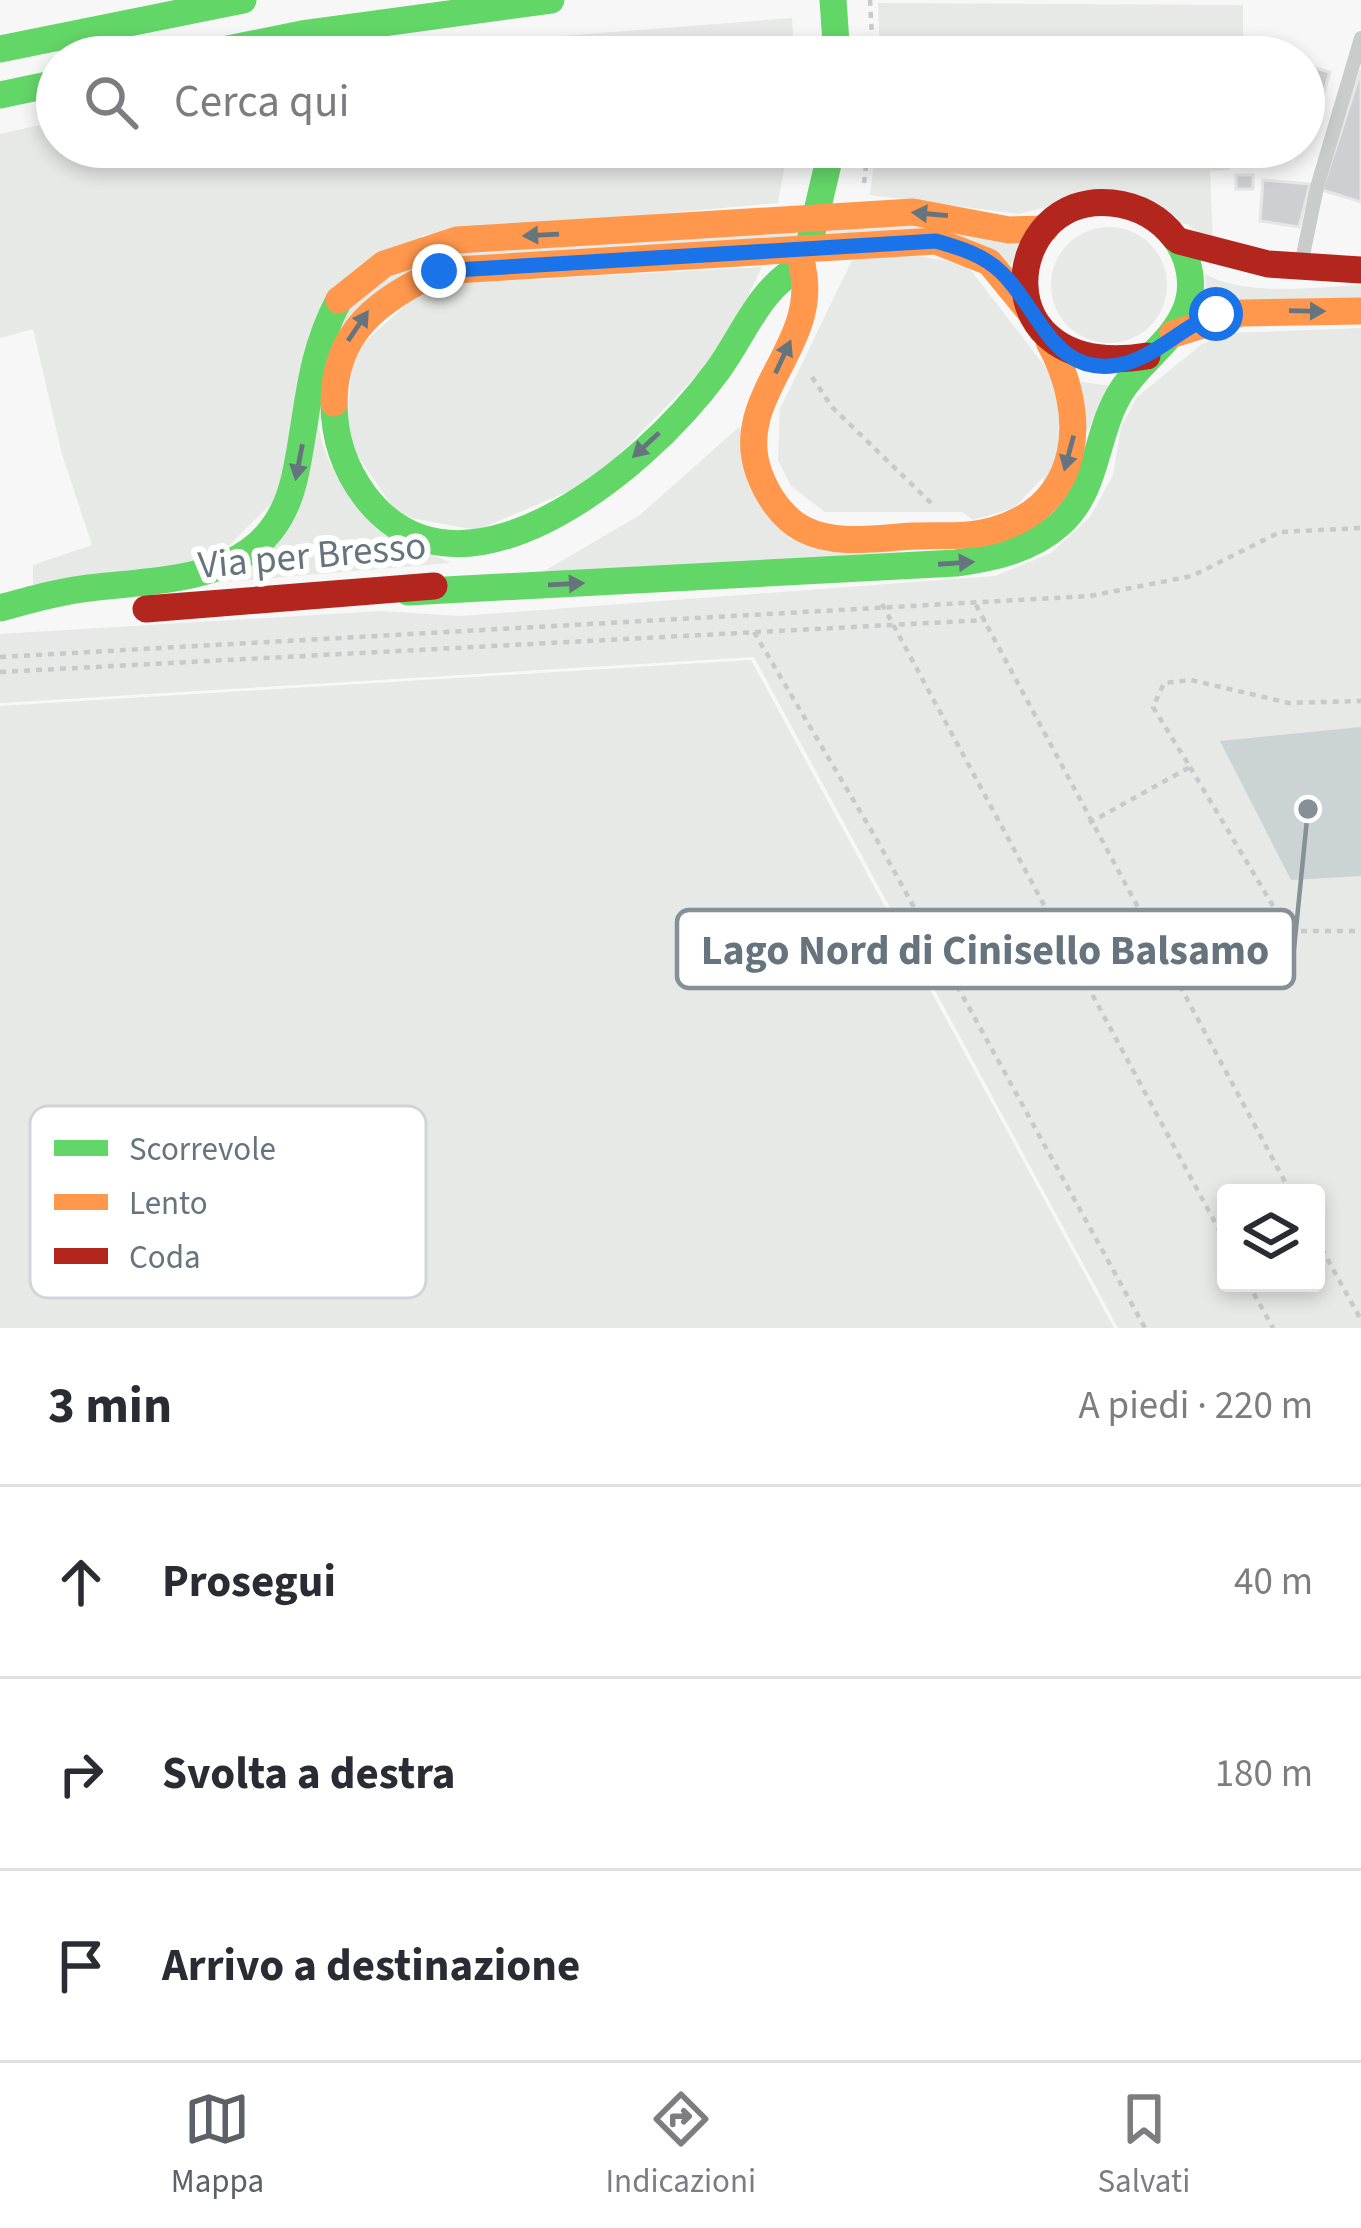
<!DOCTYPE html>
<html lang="it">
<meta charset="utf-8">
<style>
body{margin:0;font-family:"Source Sans 3",sans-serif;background:#f7f7f7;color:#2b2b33}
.controls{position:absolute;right:36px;bottom:36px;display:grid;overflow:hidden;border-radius:12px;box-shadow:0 6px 18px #0003}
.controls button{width:108px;height:108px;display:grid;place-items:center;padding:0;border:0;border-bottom:3px solid #e1e1e2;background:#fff;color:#2b2b33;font:60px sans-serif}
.stop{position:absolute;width:36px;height:36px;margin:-27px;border:9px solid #1a73e8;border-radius:50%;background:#fff}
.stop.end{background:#1a73e8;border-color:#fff;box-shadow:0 3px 12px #0008}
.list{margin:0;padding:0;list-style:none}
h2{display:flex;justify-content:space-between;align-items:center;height:156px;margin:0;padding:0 48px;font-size:51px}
h2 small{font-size:39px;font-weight:400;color:#7c7c81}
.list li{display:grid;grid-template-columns:78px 1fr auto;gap:36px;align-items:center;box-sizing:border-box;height:192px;padding:0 48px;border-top:3px solid #e1e1e2}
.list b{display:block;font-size:45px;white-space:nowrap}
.list em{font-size:39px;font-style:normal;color:#7c7c81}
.icon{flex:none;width:66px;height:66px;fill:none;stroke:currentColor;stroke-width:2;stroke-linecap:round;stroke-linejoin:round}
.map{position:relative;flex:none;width:1361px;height:1328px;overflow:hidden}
.search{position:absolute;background:#fff;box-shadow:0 6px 18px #0003;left:36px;right:36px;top:36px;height:132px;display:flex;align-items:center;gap:30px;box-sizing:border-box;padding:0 42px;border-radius:66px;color:#7c7c81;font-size:45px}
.sheet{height:732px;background:#fff}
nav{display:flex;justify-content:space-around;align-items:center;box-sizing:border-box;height:168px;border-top:3px solid #e1e1e2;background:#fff;font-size:33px;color:#7c7c81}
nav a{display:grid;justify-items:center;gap:6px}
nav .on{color:#5c6168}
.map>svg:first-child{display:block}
.green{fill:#e6e9e5;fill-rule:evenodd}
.water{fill:#ccd3d5}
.building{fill:#cecfd0;stroke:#e6e6e6;stroke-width:3}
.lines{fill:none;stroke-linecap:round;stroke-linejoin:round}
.path{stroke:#c8c9ca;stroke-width:4.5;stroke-dasharray:6 6;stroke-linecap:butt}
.lane{stroke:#cacccc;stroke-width:14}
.fast{stroke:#63d668;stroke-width:27}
.slow{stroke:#ff974d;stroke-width:27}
.jam{stroke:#b3261e;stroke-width:27}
.oneway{fill:#66747e}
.route{stroke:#1a73e8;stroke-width:15}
.labels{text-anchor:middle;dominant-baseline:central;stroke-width:12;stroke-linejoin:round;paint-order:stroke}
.street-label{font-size:39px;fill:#66747e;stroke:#fff}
.key{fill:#fff;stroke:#d1d5d8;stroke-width:3}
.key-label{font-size:33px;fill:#66747e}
.leader{fill:none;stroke:#859097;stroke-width:4.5}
.callout-dot{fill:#859097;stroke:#fff;stroke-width:4.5}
.callout{fill:#fff;stroke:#859097;stroke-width:4.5}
.callout-label{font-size:42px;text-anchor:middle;font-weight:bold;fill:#66747e}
</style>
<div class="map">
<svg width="1361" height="1328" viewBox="0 0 1361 1328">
<rect width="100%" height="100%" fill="#f7f7f7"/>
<g class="green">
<path d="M878,3l365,2v52h-363z"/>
<path d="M792,18l2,39h-384l126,-19z"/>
<path d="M57,121v26h731l-10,56 -355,32 -146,263 -64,63 -180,24v-20l59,-20 -30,-91 -29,-125 -33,9v-204z"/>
<path d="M876,147h369l-16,23 -19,1 3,72 -26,-19 -145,-16 -23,6 -149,-19z"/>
<path d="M921,221l59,14 41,1 -11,33 -52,-34 -43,-6 -471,29c-109,35 -173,150 -86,246 24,27 60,45 93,59l-238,20c41,-22 75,-50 92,-97 13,-35 5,-72 10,-109 11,-71 73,-115 140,-126z"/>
<circle cx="1109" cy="285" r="58"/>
<path d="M897,252l70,13 86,112 9,33 -12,60 -36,38 -41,12 -11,-8h-137l-34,-26 -13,-26 2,-51 72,-149z"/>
<path d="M762,267l-40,83 -129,131 -116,49 -66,-12 -18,-11 -47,-68 7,-87 76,-67z"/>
<path d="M1205,274c42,23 110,13 156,11v13l-155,2z"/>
<path d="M1361,328v1000h-243l-364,-671 -754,46v-69l381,-23 80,5 534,-40 56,-23 39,-36 23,-42 8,-48 16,-30 65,-53 28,-11zM1226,1193h90v90h-90z"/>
<path d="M1074,381l39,5 -90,156 -494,38 111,-65 99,-88 50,112 239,-10z"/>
<path d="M751,660l363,668h-1114v-622z"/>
</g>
<path class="water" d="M1361,727v149l-70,4 -71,-139z"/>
<g class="building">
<path d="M1304,65l26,7 -9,31 -17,-5z"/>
<path d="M1361,70v132l-39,-12z"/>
<rect x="1236" y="175" width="17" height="14"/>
<path d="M1263,180l47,4 -11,43 -39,-6z"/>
</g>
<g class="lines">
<g class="path">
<path d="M870,0l3,57"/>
<path d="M864,183l4,-36"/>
<path d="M812,377l20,30 99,96"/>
<path d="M882,604l344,639"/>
<path d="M976,605l315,588"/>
<path d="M754,632l123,208 268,488"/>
<path d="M0,657l1090,-61 102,-20 88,-44 81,-4"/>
<path d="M0,672l986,-52"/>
<path d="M1190,767l98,164h73"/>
<path d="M1089,823l101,-56 -37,-60 11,-24 27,-3 98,23 72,-2"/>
<path d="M1316,1238l45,82"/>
<path d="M1248,1283l25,45"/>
</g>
<path class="lane" d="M1301,265l16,-78 44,-149"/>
<g class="fast">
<path d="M833,0l4,57"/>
<path d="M0,49l243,-49"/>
<path d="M188,57l114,-23 249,-34"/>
<path d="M0,95l57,-12"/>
<path d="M810,241l22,-94"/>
<path d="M334,403c0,35 10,65 31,93 77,101 207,20 279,-45 27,-24 52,-51 74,-81 28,-39 40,-80 84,-105"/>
<path d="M408,592l548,-29c37,-5 75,-13 104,-39 40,-36 34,-91 62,-134 18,-29 51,-48 64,-81 9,-23 4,-51 -11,-71"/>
<path d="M0,608c33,-9 65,-18 98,-21 83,-9 175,-8 197,-111 14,-64 12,-116 44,-176"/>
</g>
<g class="slow">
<path d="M802,265c20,81 -71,130 -43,208 8,22 23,45 44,56 33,17 75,9 109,7 27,-1 56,2 83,-6 90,-27 93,-118 54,-188"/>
<path d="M339,300l45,-36 73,-24 456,-28 96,18 36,-1"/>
<path d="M1173,334l68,-21 120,-2"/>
<path d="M334,403c0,-73 46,-103 105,-132l497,-30 53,21 42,51"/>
</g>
<g class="jam">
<path d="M1179,241l89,23 93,6"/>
<path d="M1147,356c-168,27 -146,-165 -35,-153 26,3 48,15 63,35"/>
<path d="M146,609l288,-23"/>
</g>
</g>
<defs><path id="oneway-solid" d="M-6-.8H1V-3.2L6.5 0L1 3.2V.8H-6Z" transform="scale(3)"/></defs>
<g class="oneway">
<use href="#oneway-solid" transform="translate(930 214) rotate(-175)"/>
<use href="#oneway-solid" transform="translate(541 235) rotate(177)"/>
<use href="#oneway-solid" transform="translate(1307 311) rotate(1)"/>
<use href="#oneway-solid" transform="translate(358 326) rotate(-56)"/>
<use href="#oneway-solid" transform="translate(783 357) rotate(-65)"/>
<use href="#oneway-solid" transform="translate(646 445) rotate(137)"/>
<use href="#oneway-solid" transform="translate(1069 453) rotate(105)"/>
<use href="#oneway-solid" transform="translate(299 462) rotate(101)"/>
<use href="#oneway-solid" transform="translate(956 563) rotate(-4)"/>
<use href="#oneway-solid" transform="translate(566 584) rotate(-3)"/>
</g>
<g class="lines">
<path class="route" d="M439,271l497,-30c24,7 48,14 66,32 39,38 53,110 125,90 33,-10 56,-37 89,-49"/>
</g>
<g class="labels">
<g class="street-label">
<text transform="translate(312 556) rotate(-5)">Via per Bresso</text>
</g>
</g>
<rect x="30" y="1106" width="396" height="192" rx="18" class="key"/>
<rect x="54" y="1140" width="54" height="16" fill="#63d668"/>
<rect x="54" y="1194" width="54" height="16" fill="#ff974d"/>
<rect x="54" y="1248" width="54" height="16" fill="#b3261e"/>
<g class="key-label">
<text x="129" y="1160">Scorrevole</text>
<text x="129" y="1214">Lento</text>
<text x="129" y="1268">Coda</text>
</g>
<path class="leader" d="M1308 809L1294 949"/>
<circle class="callout-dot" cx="1308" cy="809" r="12"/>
<rect class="callout" x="677" y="910" width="617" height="78" rx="12"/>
<g class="callout-label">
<text x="985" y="964">Lago Nord di Cinisello Balsamo</text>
</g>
</svg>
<div class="controls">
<button><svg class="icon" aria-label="layers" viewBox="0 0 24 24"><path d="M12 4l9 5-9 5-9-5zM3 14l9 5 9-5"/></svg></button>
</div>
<div class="stop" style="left:1216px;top:314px"></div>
<div class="stop end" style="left:439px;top:271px"></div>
<div class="search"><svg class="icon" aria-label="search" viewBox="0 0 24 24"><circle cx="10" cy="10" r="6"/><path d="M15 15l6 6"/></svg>Cerca qui</div>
</div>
<section class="sheet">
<h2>3 min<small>A piedi · 220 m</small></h2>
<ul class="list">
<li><svg class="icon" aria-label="ahead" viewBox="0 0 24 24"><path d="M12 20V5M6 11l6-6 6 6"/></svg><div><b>Prosegui</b></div><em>40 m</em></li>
<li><svg class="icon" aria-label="right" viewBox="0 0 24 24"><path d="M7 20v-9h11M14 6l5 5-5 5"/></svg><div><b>Svolta a destra</b></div><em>180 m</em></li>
<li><svg class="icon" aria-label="arrive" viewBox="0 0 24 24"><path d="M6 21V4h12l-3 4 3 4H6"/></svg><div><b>Arrivo a destinazione</b></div></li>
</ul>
</section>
<nav>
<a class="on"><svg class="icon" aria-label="map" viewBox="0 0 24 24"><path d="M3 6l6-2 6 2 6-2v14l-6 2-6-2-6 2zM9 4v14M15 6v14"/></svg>Mappa</a>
<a><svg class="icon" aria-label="directions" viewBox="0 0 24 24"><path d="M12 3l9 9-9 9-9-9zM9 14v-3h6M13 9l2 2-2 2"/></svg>Indicazioni</a>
<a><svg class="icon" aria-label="saved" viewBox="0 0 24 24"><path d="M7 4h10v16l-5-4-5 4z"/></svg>Salvati</a>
</nav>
